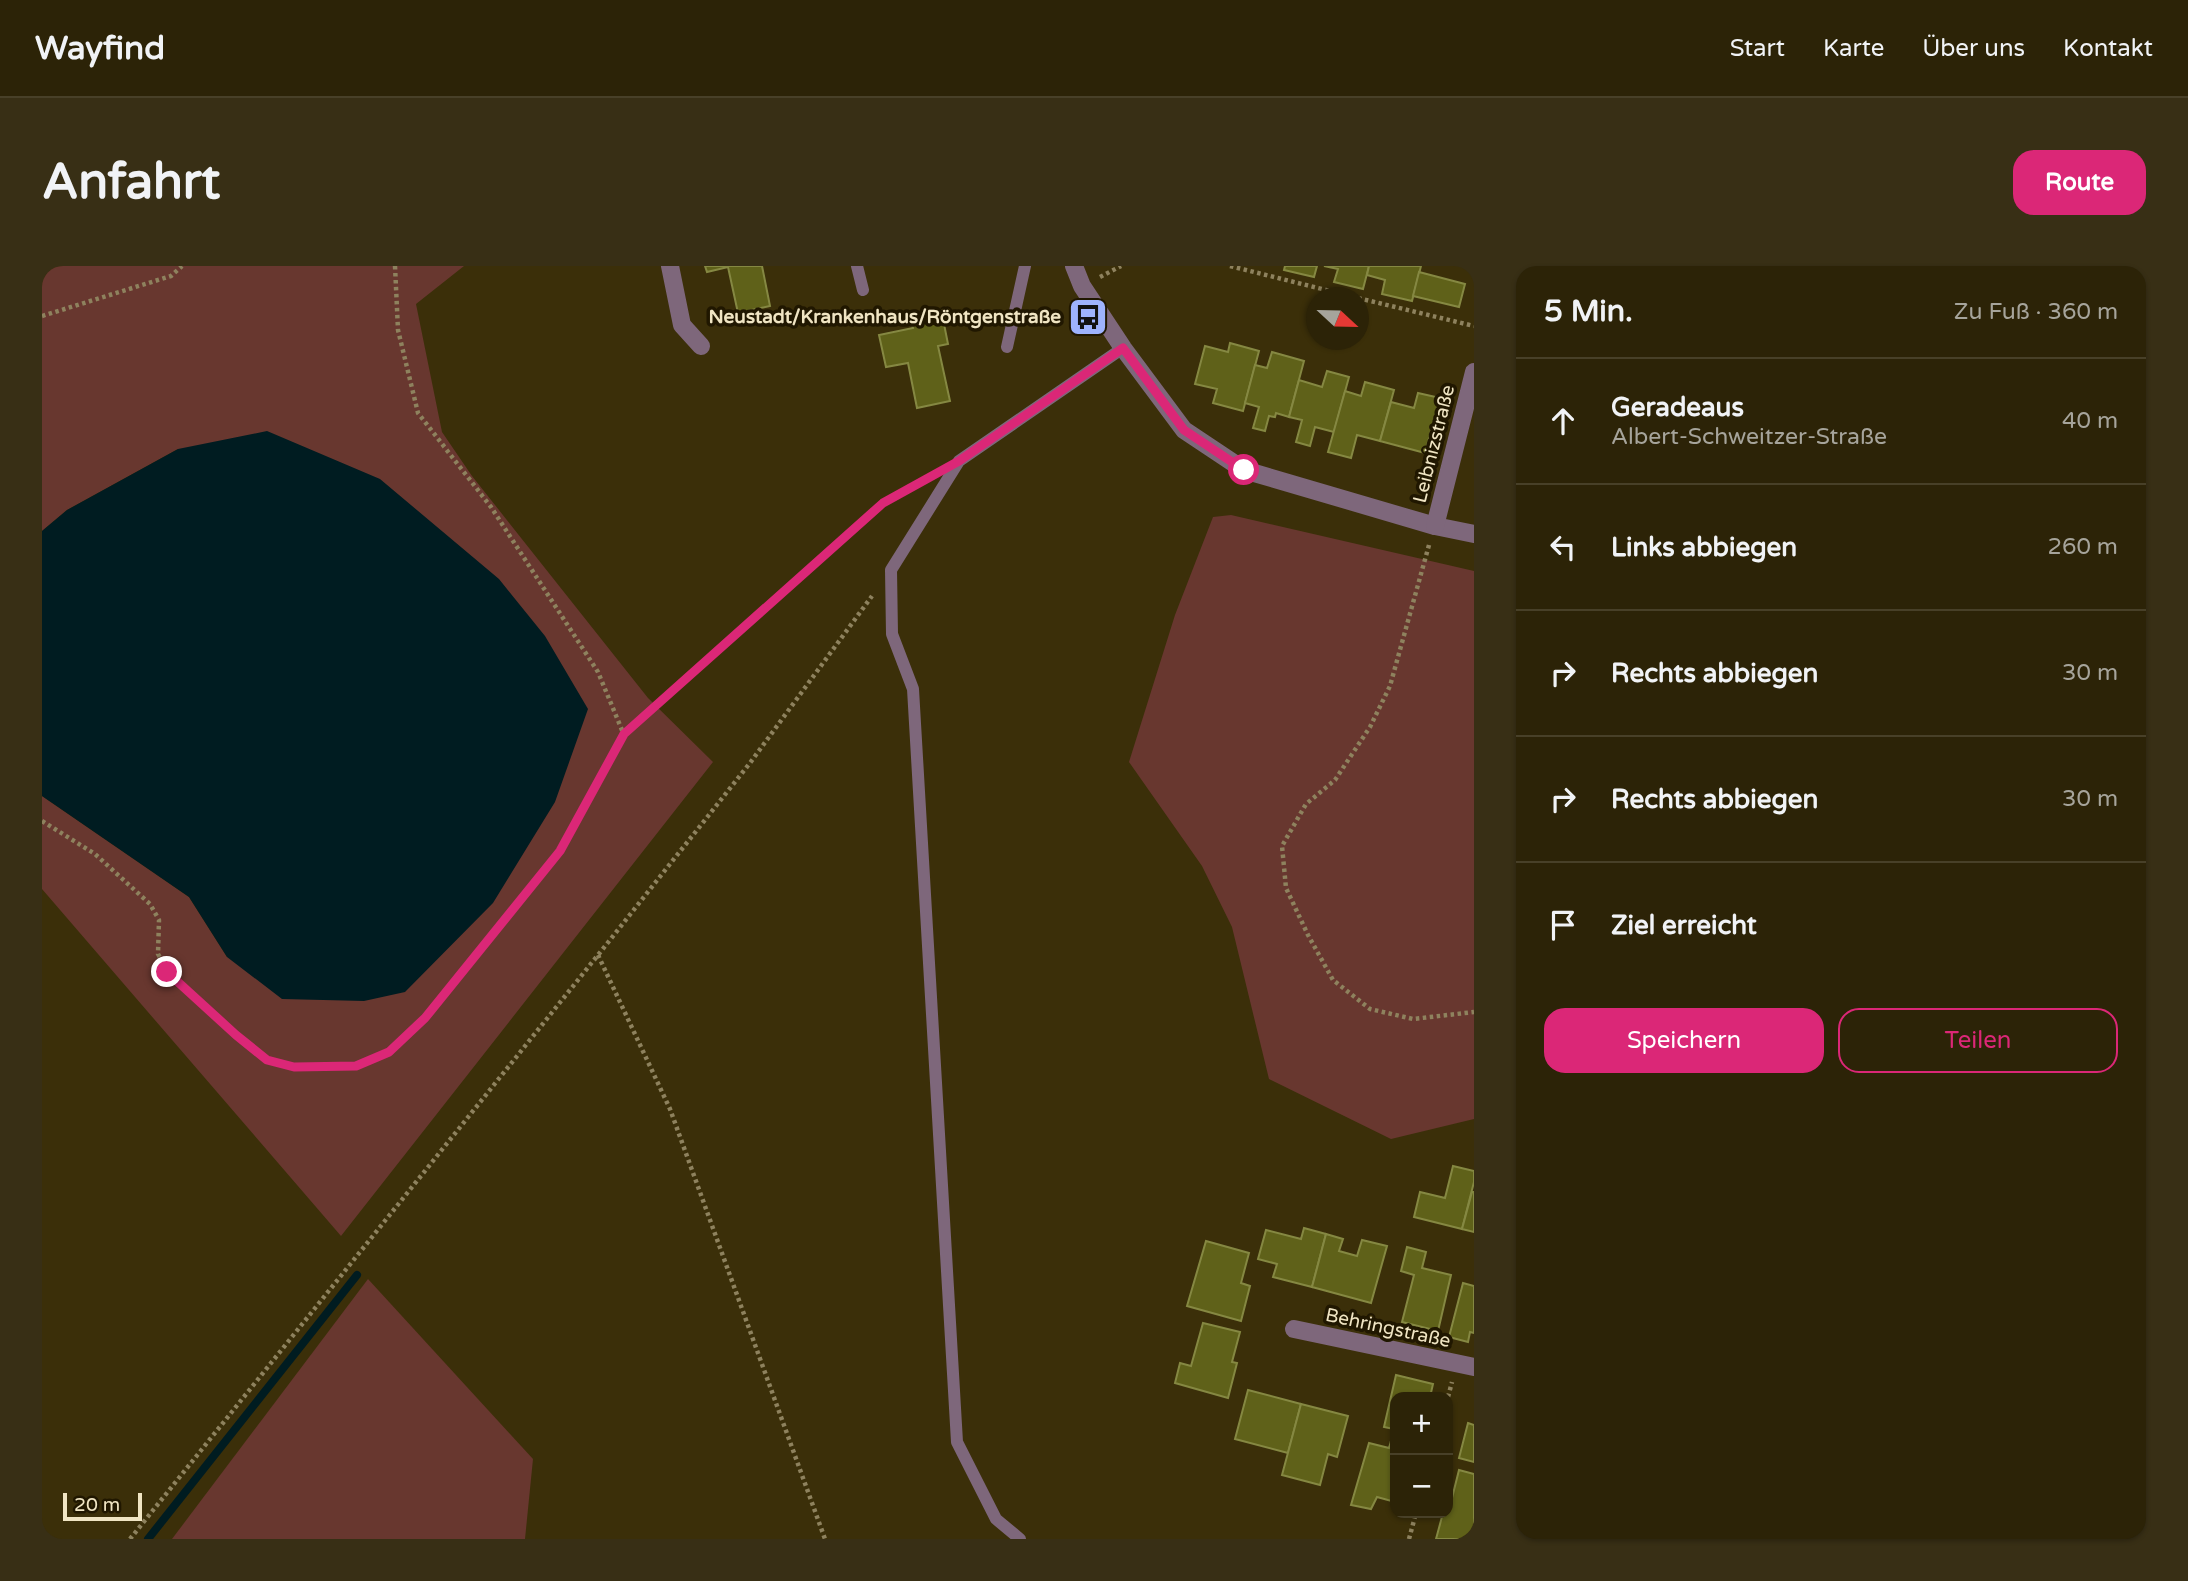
<!DOCTYPE html>
<html lang="de">
<meta charset="utf-8">
<style>
body{margin:0;font-family:"Varela Round",sans-serif;background:#382f15;color:#f1f3f6}
.controls{position:absolute;right:21px;bottom:21px;display:grid;overflow:hidden;border-radius:14px;box-shadow:0 2px 5px #0004}
.controls button{width:63px;height:63px;display:grid;place-items:center;padding:0;border:0;border-bottom:2px solid #484028;background:#2c2307;color:#f1f3f6;font:35px sans-serif}
.compass{position:absolute;left:1264px;top:21px;width:63px;height:63px;border-radius:50%;background:#2c2307;box-shadow:0 2px 5px #0004;rotate:112deg}
.scale{position:absolute;left:21px;bottom:18px;width:79px;box-sizing:border-box;padding-left:7px;border:4px solid #f0e5c3;border-top:0;font-size:19px;line-height:24px;white-space:nowrap;color:#f0e5c3;-webkit-text-stroke:5px #201700;paint-order:stroke}
.stop{position:absolute;width:21px;height:21px;margin:-16px;border:5px solid #db2777;border-radius:50%;background:#fff}
.stop.end{background:#db2777;border-color:#fff;box-shadow:0 2px 7px #0008}
.list{margin:0;padding:0;list-style:none}
h2{display:flex;justify-content:space-between;align-items:center;height:91px;margin:0;padding:0 28px;font-size:30px}
h2 small{font-size:23px;font-weight:400;color:#a6a49b}
.list li{display:grid;grid-template-columns:46px 1fr auto;gap:21px;align-items:center;box-sizing:border-box;height:126px;padding:0 28px;border-top:2px solid #484028}
.list b{display:block;font-size:26px;white-space:nowrap}
.list p{margin:0;font-size:23px;white-space:nowrap;color:#a6a49b}
.list em{font-size:23px;font-style:normal;color:#a6a49b}
.actions{display:flex;gap:14px;padding:21px 28px}
.actions a{flex:1;padding:16px 0;border:2px solid #db2777;border-radius:21px;text-align:center;font-size:24px;color:#db2777}
.actions .main{background:#db2777;color:#fff}
.icon{flex:none;width:38px;height:38px;fill:none;stroke:currentColor;stroke-width:2;stroke-linecap:round;stroke-linejoin:round}
.map{position:relative;flex:none;width:1432px;height:1273px;overflow:hidden;border-radius:21px}
header{display:flex;align-items:center;gap:42px;box-sizing:border-box;height:98px;padding:0 35px;background:#2c2307;border-bottom:2px solid #484028}
header strong{font-size:33px}
nav{display:flex;gap:38px;margin-inline-start:auto;font-size:24px}
.intro{display:flex;align-items:center;justify-content:space-between;box-sizing:border-box;height:168px;padding:0 42px}
h1{margin:0;font-size:49px}
.button{padding:18px 32px;border-radius:21px;background:#db2777;color:#fff;font-size:24px;font-weight:700}
main{display:flex;gap:42px;padding:0 42px}
aside{flex:1;background:#2c2307;border-radius:21px;box-shadow:0 2px 5px #0004}
.map>svg:first-child{display:block}
.green{fill:#68372f}
.water{fill:#001c21}
.lines{fill:none;stroke-linecap:round;stroke-linejoin:round}
.stream{stroke:#001c21;stroke-width:8}
.building{fill:#5f6119;stroke:#858842;stroke-width:2}
.path{stroke:#8e825e;stroke-width:4.5;stroke-dasharray:3.5 3.5;stroke-linecap:butt}
.service{stroke:#7e677b;stroke-width:12}
.minor{stroke:#7e677b;stroke-width:18}
.route{stroke:#db2777;stroke-width:9}
.labels{text-anchor:middle;dominant-baseline:central;stroke-width:7;stroke-linejoin:round;paint-order:stroke}
.poi-label{font-size:19px;font-weight:bold;fill:#f0e5c3;stroke:#201700;text-anchor:end}
.street-label{font-size:19px;fill:#f0e5c3;stroke:#201700}
</style>
<header>
<strong>Wayfind</strong>
<nav><a>Start</a><a>Karte</a><a>Über uns</a><a>Kontakt</a></nav>
</header>
<div class="intro"><h1>Anfahrt</h1><a class="button">Route</a></div>
<main>
<div class="map">
<svg width="1432" height="1273" viewBox="0 0 1432 1273">
<rect width="100%" height="100%" fill="#3b2f09"/>
<g class="green">
<path d="M0,0h422l-48,38 26,128 30,44 176,222 65,64 -372,474 -299,-347v-93l147,101 38,60 -49,-508 -111,61 -25,21z"/>
<path d="M1189,249l243,56v548l-83,20 -122,-60 -37,-152 -30,-61 -73,-104 46,-147 38,-98z"/>
<path d="M326,1013l165,180 -8,80h-353z"/>
</g>
<path class="water" d="M225,165l113,48 119,100 46,57 43,73 -33,93 -62,101 -88,89 -41,9 -82,-2 -55,-42 -38,-60 -147,-101v-265l25,-21 111,-61z"/>
<g class="lines">
<path class="stream" d="M106,1273l209,-264"/>
</g>
<g class="building">
<path d="M663,0h57l8,40 -32,7 -10,-46 -21,5z"/>
<path d="M1243,0h32l-3,11 -30,-7z"/>
<path d="M1282,0h45l-6,23 -29,-7 4,-13z"/>
<path d="M1327,0h52l-9,35 -30,-7 3,-14 -18,-5z"/>
<path d="M1377,6l46,12 -6,23 -46,-11z"/>
<path d="M899,43l7,35 -10,2 12,55 -33,7 -9,-45 -22,4 -7,-32 34,-7 -3,-12z"/>
<path d="M1188,77l29,8 -16,60 -30,-8 4,-14 -22,-5 10,-38 23,6z"/>
<path d="M1230,86l32,9 -15,56 -13,-4 -1,4 -6,-1 -4,15 -12,-3 6,-21 -14,-4 10,-38 12,3z"/>
<path d="M1285,105l22,6 -15,55 -19,-5 -5,19 -14,-4 6,-22 -13,-3 10,-37 23,7z"/>
<path d="M1323,116l29,8 -14,51 -23,-6 -6,23 -23,-6 17,-61 16,5z"/>
<path d="M1376,127l22,5 -15,55 -45,-12 11,-39 23,6z"/>
<path d="M1411,900l21,5v11l-12,47 -48,-12 6,-25 25,6z"/>
<path d="M1430,926h2v40l-12,-3z"/>
<path d="M1262,962l22,6 -14,53 -39,-10 4,-13 -19,-5 8,-29 35,9z"/>
<path d="M1284,968l17,5 -4,12 18,5 5,-16 25,6 -16,57 -59,-16z"/>
<path d="M1164,975l43,12 -8,30 9,3 -9,35 -54,-15z"/>
<path d="M1365,981l19,5 -4,16 29,7 -13,56 -36,-9 12,-47 -13,-4z"/>
<path d="M1421,1017l11,3v47l-4,-1 -2,10 -19,-5z"/>
<path d="M1161,1057l37,9 -8,30 5,1 -9,35 -53,-15 5,-20 11,3z"/>
<path d="M1354,1109l37,9 -3,13h-35v45l-4,-1 3,-12 -10,-2z"/>
<path d="M1206,1124l53,14 -13,49 -53,-14z"/>
<path d="M1259,1138l47,12 -11,41 -9,-3 -8,31 -38,-10z"/>
<path d="M1426,1157l6,2v37l-15,-4z"/>
<path d="M1349,1175l4,1v60l-18,-5 -6,12 -20,-4 18,-62 20,5z"/>
<path d="M1417,1204l15,4v65h-38l7,-26h5v-16l4,1z"/>
</g>
<g class="lines">
<g class="path">
<path d="M353,0l3,64 20,83 73,94 107,165 26,63"/>
<path d="M1188,0l128,32"/>
<path d="M1058,11l21,-11"/>
<path d="M1316,32l116,28"/>
<path d="M0,50l129,-40 11,-10"/>
<path d="M1387,279l-39,141 -20,41 -35,53 -29,24 -24,42 4,42 22,47 25,45 37,29 43,10 61,-7"/>
<path d="M0,555l53,33 55,50 9,16 -1,34 10,18 68,64 30,25 28,6 62,-1 33,-14 36,-34 135,-167 64,-116 259,-232 42,-23"/>
<path d="M556,689l72,154 155,430"/>
<path d="M1406,1131l4,-15"/>
<path d="M88,1273l468,-584 152,-192 122,-167"/>
<path d="M1367,1273l7,-26"/>
</g>
<g class="service">
<path d="M815,0l6,24"/>
<path d="M965,81l18,-81"/>
<path d="M978,1273l-24,-20 -39,-77 -44,-753 -21,-55 -1,-64 68,-109 164,-113"/>
</g>
<g class="minor">
<path d="M628,0l12,59 19,21"/>
<path d="M1032,0l8,20 41,62 61,82 60,40 191,56 39,8"/>
<path d="M1393,260l39,-154"/>
<path d="M1252,1063l180,38"/>
</g>
</g>
<g class="lines">
<path class="route" d="M125,706l69,63 31,25 27,7 62,-1 33,-14 36,-34 135,-167 64,-117 259,-231 76,-42 164,-113 61,82 60,40"/>
</g>
<defs>
<g id="bus-square" transform="scale(2.0125)"><rect x="-9" y="-9" width="18" height="18" rx="4" fill="#9eb3fd" stroke="#201700"/><path d="M-5-6H5V4H4V6H2V4H-2V6H-4V4H-5ZM-3.5-4V0h7V-4ZM-3.5 1.2v1.5H-2V1.2ZM2 1.2v1.5H3.5V1.2Z" fill="#111"/></g>
</defs>
<g fill-rule="evenodd">
<use href="#bus-square" x="1046" y="51"/>
</g>
<g class="labels">
<g class="poi-label">
<text x="1019" y="51">Neustadt/Krankenhaus/Röntgenstraße</text>
</g>
<g class="street-label">
<text transform="translate(1392 178) rotate(-76)">Leibnizstraße</text>
<text transform="translate(1346 1062) rotate(12)">Behringstraße</text>
</g>
</g>
</svg>
<div class="controls">
<button>+</button>
<button>−</button>
</div>
<svg class="compass" viewBox="-18 -18 36 36"><path d="M0-13l5 13h-10z" fill="#e53935"/><path d="M0 13l5-13h-10z" fill="#a6a49b"/></svg>
<div class="scale">20 m</div>
<div class="stop" style="left:1202px;top:204px"></div>
<div class="stop end" style="left:125px;top:706px"></div>
</div>
<aside>
<h2>5 Min.<small>Zu Fuß · 360 m</small></h2>
<ul class="list">
<li><svg class="icon" aria-label="ahead" viewBox="0 0 24 24"><path d="M12 20V5M6 11l6-6 6 6"/></svg><div><b>Geradeaus</b><p>Albert-Schweitzer-Straße</p></div><em>40 m</em></li>
<li><svg class="icon" aria-label="left" viewBox="0 0 24 24"><path d="M17 20v-9H6M10 6l-5 5 5 5"/></svg><div><b>Links abbiegen</b></div><em>260 m</em></li>
<li><svg class="icon" aria-label="right" viewBox="0 0 24 24"><path d="M7 20v-9h11M14 6l5 5-5 5"/></svg><div><b>Rechts abbiegen</b></div><em>30 m</em></li>
<li><svg class="icon" aria-label="right" viewBox="0 0 24 24"><path d="M7 20v-9h11M14 6l5 5-5 5"/></svg><div><b>Rechts abbiegen</b></div><em>30 m</em></li>
<li><svg class="icon" aria-label="arrive" viewBox="0 0 24 24"><path d="M6 21V4h12l-3 4 3 4H6"/></svg><div><b>Ziel erreicht</b></div></li>
</ul>
<div class="actions"><a class="main">Speichern</a><a>Teilen</a></div>
</aside>
</main>
